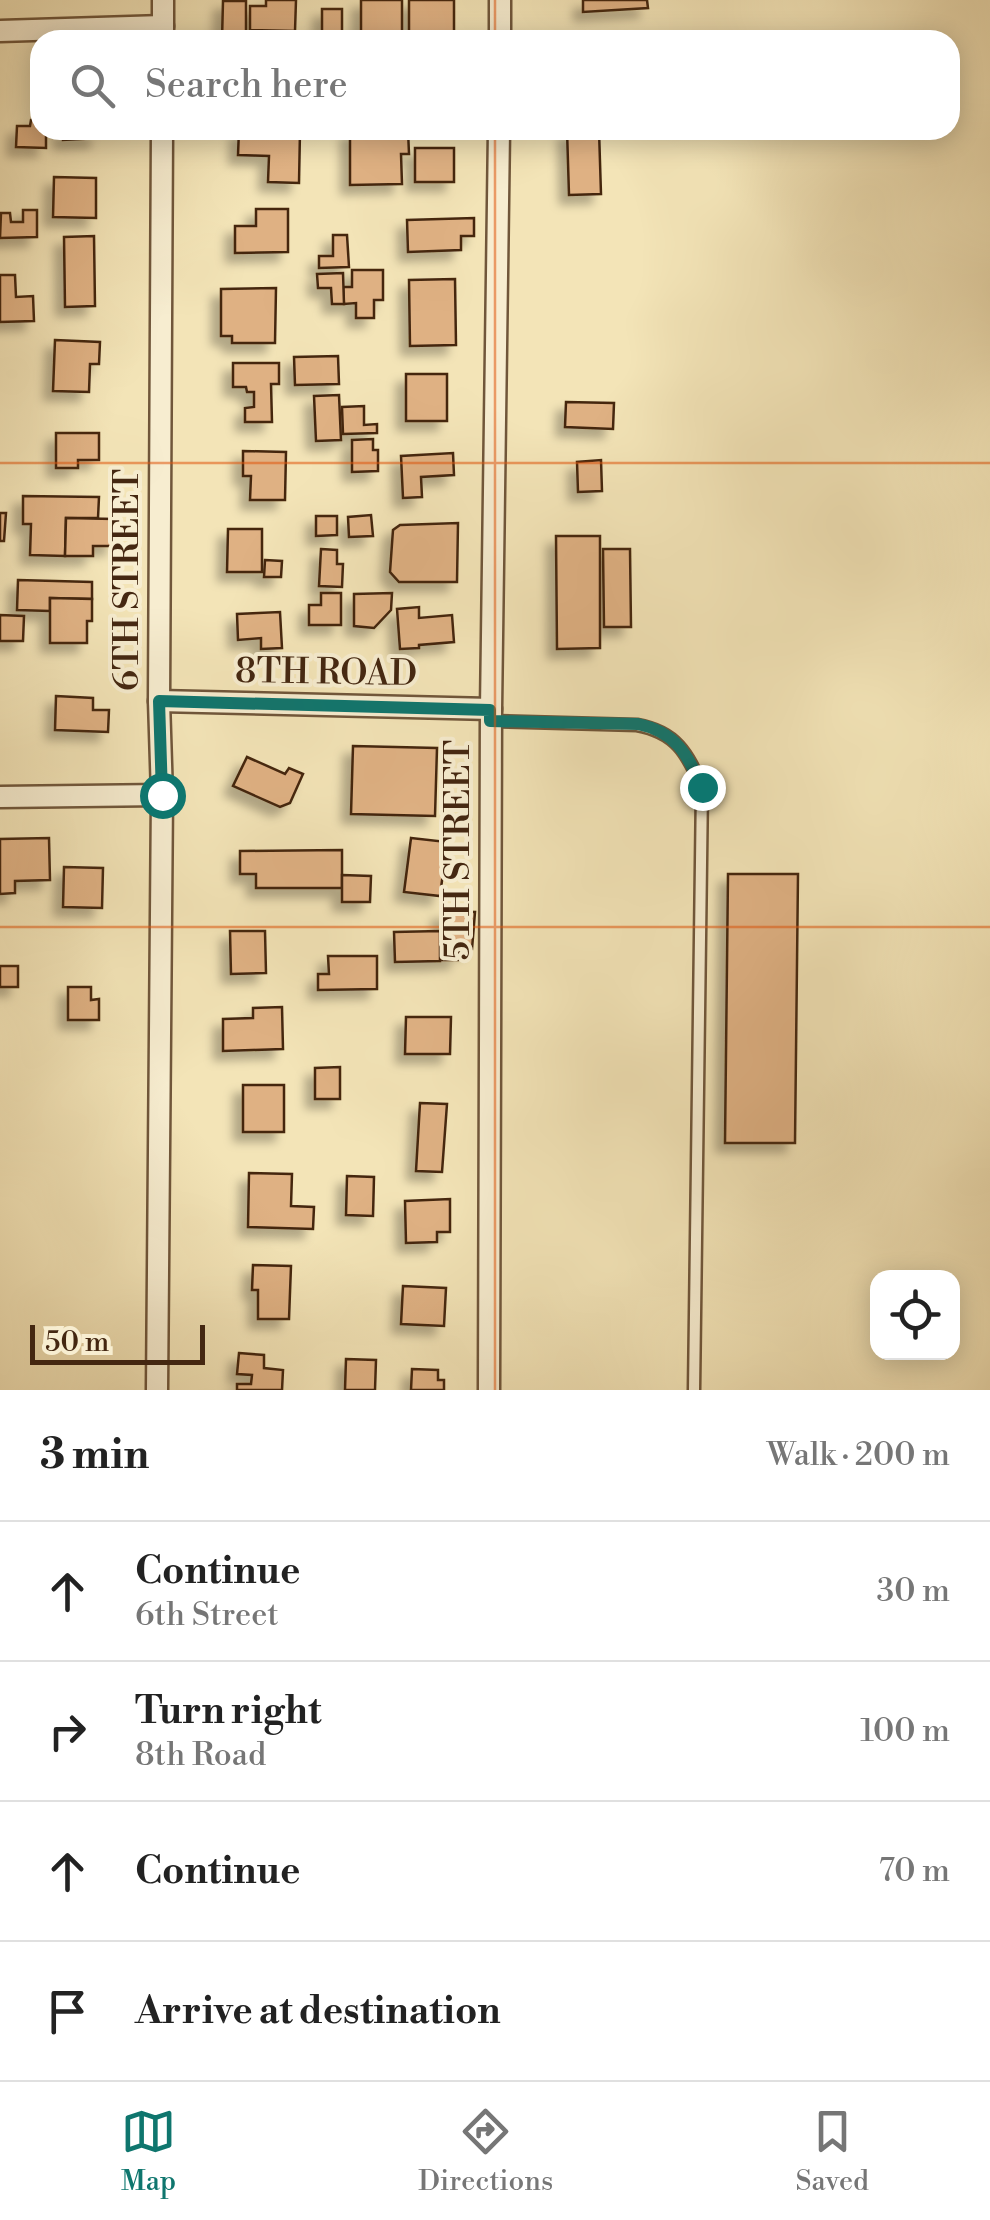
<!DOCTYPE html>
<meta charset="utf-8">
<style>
body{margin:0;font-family:"Libre Bodoni",serif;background:#f6f6f6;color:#222}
.controls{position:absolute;right:30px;bottom:30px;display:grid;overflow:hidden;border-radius:20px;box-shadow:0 5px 25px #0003}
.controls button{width:90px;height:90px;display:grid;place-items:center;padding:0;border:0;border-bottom:2px solid #e0e0e0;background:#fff;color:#222;font:50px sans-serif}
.scale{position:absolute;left:30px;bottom:25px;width:175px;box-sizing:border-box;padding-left:10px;border:5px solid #442711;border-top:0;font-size:28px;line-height:35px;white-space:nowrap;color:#442711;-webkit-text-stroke:8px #f7edd0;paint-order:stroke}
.stop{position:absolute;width:30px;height:30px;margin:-22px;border:8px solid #0f766e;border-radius:50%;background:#fff}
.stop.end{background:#0f766e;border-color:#fff;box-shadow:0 2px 10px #0008}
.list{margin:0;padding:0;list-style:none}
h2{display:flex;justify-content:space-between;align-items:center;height:130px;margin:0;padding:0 40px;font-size:42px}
h2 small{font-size:32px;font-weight:400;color:#767676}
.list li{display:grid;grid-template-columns:65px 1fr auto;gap:30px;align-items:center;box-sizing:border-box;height:140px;padding:0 40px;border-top:2px solid #e0e0e0}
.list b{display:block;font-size:38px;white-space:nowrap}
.list p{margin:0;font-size:32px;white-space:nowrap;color:#767676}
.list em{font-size:32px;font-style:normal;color:#767676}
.icon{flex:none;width:55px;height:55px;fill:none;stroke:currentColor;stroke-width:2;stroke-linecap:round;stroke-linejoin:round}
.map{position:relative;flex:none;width:990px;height:1390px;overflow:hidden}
.search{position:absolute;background:#fff;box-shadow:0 5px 25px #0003;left:30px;right:30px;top:30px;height:110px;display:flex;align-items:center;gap:25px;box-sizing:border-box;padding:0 35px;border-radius:30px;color:#767676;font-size:38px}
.sheet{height:690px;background:#fff}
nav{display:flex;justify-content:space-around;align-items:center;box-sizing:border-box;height:140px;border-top:2px solid #e0e0e0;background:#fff;font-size:28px;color:#767676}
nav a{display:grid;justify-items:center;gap:5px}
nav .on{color:#0f766e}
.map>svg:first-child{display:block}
.building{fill:#dfb183;stroke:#442711;stroke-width:2.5;filter:url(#shadow)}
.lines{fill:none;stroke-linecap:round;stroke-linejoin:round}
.service-casing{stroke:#70563a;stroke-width:15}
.minor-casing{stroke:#70563a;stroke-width:25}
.service{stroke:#f7edd0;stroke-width:10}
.minor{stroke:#f7edd0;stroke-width:20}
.route{stroke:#0f766e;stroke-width:12}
.grid{fill:none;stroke:#e0560c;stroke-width:2.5;stroke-opacity:0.55}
.labels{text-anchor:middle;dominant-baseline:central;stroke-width:8;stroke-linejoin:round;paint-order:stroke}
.street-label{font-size:35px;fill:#442711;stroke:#f7edd0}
</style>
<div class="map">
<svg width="990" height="1390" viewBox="0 0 990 1390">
<defs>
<filter id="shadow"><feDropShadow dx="-9" dy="9" stdDeviation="5" flood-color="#0004"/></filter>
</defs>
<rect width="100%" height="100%" fill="#f3e4b7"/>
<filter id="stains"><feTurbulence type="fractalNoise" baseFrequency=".002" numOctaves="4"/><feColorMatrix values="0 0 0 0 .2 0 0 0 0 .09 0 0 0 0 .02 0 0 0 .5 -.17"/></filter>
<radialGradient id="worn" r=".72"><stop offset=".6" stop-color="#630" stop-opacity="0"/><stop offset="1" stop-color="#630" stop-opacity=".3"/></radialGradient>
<g class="building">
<path d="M266,0h30l-1,31 -45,-1v-24h16z"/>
<rect x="361" y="0" width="41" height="40"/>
<rect x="409" y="0" width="45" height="36"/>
<path d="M583,0h64l1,8 -65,4z"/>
<path d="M223,1h23v39h-24z"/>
<rect x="322" y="9" width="20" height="31"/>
<path d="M31,120h9v10h6v18l-30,-1 1,-21h13z"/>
<path d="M63,130h35l1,8 -36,2z"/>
<path d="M239,130l61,1 -1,52 -31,-1 1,-26 -31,-1z"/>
<path d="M350,130h58l1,24h-8l1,30 -52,1z"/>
<path d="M567,130h32l2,64 -32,1z"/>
<rect x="415" y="148" width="39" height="34"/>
<path d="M54,177l42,1v40l-43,-1z"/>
<path d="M256,209h32v43l-53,1v-27h21z"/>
<path d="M23,210h14v27l-37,1 1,-25h9l1,9h12z"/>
<path d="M474,218v18h-13v14l-53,2 -1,-32z"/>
<path d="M333,235h14l2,32 -30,1v-12h14z"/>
<path d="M94,236l1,70 -30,1 -1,-70z"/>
<path d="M352,270h31v30h-9v18h-18v-15l-12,1 -1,-17h9z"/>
<path d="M343,273l1,31h-12l-1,-16h-13l-1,-14z"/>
<path d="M0,275h15l1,22 17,-1 1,25 -34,1z"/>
<path d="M455,279l1,66 -46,1 -1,-66z"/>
<path d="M276,288l-1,55h-43v-7h-11v-47z"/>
<path d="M55,340l45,2 -1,22h-9l-1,28 -36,-1z"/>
<path d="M338,356l1,28 -44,1 -1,-28z"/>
<path d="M233,363h46v21h-8l1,38h-27v-14l9,-1v-15h-7l-1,-5h-13z"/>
<rect x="406" y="374" width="41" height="47"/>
<path d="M339,395l2,45 -25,1 -2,-45z"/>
<path d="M566,402l48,1 -1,26 -48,-2z"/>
<path d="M364,406v19l13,-1v9l-34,1 -1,-27z"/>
<path d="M56,433h43v27h-21v8h-22z"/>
<path d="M373,439v11h5v21l-26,1v-32z"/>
<path d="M243,451l43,1 -1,48h-35l1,-24h-8z"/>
<path d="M453,453l1,22 -33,2 1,20 -19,1 -2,-42z"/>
<path d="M601,460l1,31 -24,1 -1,-30z"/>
<path d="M23,496l76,1 -1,21h-32l-1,38 -35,-1 1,-31h-8z"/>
<path d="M0,513h6l-2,28h-4z"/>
<path d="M371,515l2,21 -24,1 -1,-20z"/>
<path d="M316,516h21v19l-21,1z"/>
<path d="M66,518l48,1v27h-21v10h-28z"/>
<path d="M458,523l-1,59h-58l-9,-10 3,-42 7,-5z"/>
<path d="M228,529h34v43h-35z"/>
<path d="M556,536h44v112l-43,1z"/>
<path d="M321,549l16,1v14h6l-1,23 -23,-1z"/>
<path d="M603,549h27l1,78h-27z"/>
<path d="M265,560l17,1 -1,16h-17z"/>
<path d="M18,580l74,2v17l-42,-1v13l-33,-1z"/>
<path d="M321,593h20v32h-32v-20h12z"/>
<path d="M392,593l-1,17 -17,18 -20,-2v-32z"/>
<path d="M50,598l42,1v22h-5v22h-37z"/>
<path d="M419,607v11l33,-3 2,27 -35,3v3l-19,1 -3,-40z"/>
<path d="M280,612l2,36 -21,1v-11l-23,2 -1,-26z"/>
<path d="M0,615l24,1 -1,25h-23z"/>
<path d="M56,696l37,2v12h16l-1,22 -53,-2z"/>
<path d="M353,746l84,2 -2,68 -84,-2z"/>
<path d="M247,757l38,17 4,-6 14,6 -13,29 -10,4 -47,-21z"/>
<path d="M49,838l1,42 -35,1v12l-15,1v-55z"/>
<path d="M411,838l36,4 -7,54 -36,-4z"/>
<path d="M342,850v38h-86v-14h-16v-23z"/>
<path d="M64,867l39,1 -1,40 -39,-1z"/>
<path d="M728,874h70l-3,269h-70z"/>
<path d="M342,875l29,1 -1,26h-28z"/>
<path d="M441,911l34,1 -3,37h-13l-1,11h-18z"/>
<path d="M230,931h35l1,42 -35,1z"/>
<path d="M440,931v30l-45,1 -1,-30z"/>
<path d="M328,956h49v33l-59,1v-16h11z"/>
<rect x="0" y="966" width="18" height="21"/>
<path d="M68,987h23v13l8,-1v21h-31z"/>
<path d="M282,1007l1,42 -60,2v-32l30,-1v-10z"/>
<path d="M406,1017h45l-1,37h-45z"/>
<path d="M340,1067v32h-25v-31z"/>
<rect x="243" y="1085" width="41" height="47"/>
<path d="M420,1103l27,1 -5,68 -26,-1z"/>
<path d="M249,1173l43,1 -1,32 23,1 -1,22 -65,-2z"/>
<path d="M347,1176l27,1 -1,39 -27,-1z"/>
<path d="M450,1199v33h-13v10l-31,1 -1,-42z"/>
<path d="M253,1265l38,1 -2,53h-31v-29h-6z"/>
<path d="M403,1286l43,2 -2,38 -43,-2z"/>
<path d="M239,1353l25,2v13l19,2 -1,20h-45v-6h14l1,-9 -15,-1z"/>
<path d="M346,1359l30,1 -1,30h-30z"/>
<path d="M412,1369l26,1v10h6v10h-33z"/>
</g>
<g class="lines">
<g class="service-casing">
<path id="service" d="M491,721l146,4c39,7 50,28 65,62l-8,603"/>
</g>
<g class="minor-casing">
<g id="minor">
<path d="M0,31l163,-5"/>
<path d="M163,40v-40"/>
<path d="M500,40v-40"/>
<path d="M159,701l332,8"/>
<path d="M0,797l162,-2"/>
<path d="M157,1390l5,-595 -3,-94 3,-571"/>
<path d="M489,1390l2,-681 8,-579"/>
</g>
</g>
<use href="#service" class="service"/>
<use href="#minor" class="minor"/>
</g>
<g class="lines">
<path class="route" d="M162,795l-3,-94 331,9v11l148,3c38,8 49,30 64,63"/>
</g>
<path class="grid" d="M495,0v40M495,130v1260M0,463h990M0,927h990"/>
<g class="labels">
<g class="street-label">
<text transform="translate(127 580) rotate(-90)">6TH STREET</text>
<text transform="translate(326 673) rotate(1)">8TH ROAD</text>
<text transform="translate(458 850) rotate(-90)">5TH STREET</text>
</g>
</g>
<rect width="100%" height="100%" filter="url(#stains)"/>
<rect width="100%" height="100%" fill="url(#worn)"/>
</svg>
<div class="controls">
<button><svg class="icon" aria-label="locate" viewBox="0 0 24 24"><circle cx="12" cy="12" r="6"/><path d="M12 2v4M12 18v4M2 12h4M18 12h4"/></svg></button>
</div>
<div class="scale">50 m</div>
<div class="stop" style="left:162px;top:795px"></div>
<div class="stop end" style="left:702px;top:787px"></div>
<div class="search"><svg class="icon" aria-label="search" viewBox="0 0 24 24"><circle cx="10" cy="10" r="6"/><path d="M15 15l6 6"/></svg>Search here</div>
</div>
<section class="sheet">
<h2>3 min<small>Walk · 200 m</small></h2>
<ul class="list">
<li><svg class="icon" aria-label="ahead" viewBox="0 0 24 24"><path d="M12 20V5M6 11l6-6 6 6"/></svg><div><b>Continue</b><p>6th Street</p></div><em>30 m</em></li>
<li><svg class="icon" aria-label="right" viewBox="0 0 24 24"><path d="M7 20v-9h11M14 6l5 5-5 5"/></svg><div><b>Turn right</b><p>8th Road</p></div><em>100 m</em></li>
<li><svg class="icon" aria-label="ahead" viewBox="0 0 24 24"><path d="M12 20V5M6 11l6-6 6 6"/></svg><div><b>Continue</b></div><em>70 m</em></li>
<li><svg class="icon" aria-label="arrive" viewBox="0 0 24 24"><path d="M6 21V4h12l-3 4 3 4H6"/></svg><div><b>Arrive at destination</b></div></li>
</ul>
</section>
<nav>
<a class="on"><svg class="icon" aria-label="map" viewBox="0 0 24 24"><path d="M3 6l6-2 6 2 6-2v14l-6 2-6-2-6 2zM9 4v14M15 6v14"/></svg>Map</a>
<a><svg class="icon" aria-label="directions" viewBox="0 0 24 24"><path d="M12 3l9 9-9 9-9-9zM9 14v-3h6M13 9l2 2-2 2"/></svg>Directions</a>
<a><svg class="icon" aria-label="saved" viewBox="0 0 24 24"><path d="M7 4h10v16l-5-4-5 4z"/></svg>Saved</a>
</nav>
